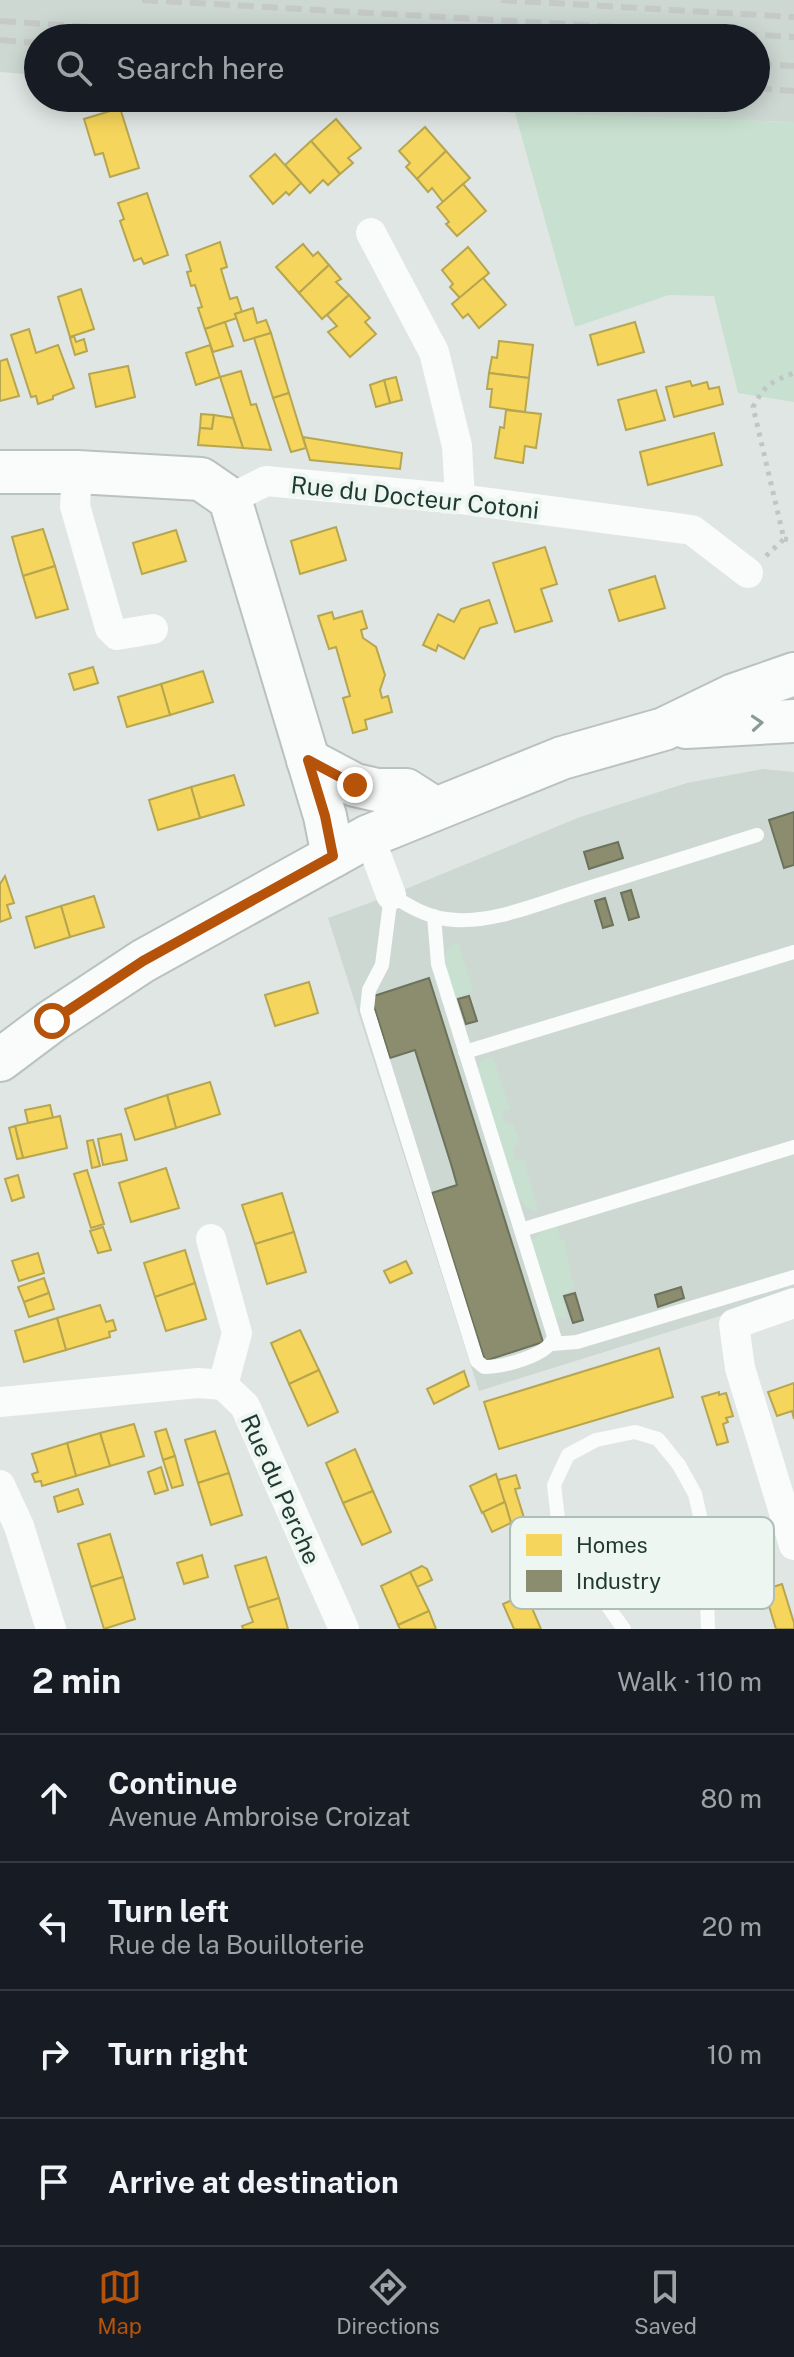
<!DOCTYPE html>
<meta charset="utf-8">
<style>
body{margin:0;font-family:"Public Sans",sans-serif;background:#20242c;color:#f1f3f6}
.stop{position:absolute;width:24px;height:24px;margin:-18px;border:6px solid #b45309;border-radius:50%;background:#fff}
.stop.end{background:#b45309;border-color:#fff;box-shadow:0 2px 8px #0008}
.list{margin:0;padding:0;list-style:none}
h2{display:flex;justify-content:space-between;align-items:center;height:104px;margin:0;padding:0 32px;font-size:34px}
h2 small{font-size:26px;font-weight:400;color:#9ea1a6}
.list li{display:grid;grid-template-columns:52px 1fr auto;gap:24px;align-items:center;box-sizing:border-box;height:128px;padding:0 32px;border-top:2px solid #363941}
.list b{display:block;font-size:30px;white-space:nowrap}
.list p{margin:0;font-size:26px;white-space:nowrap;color:#9ea1a6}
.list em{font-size:26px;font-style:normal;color:#9ea1a6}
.icon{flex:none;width:44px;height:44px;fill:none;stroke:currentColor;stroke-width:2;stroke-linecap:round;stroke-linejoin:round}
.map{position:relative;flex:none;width:794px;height:1629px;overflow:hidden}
.search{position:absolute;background:#171b24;box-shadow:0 4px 20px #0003;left:24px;right:24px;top:24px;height:88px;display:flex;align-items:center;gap:20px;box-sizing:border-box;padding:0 28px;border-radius:44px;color:#9ea1a6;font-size:30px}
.sheet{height:616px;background:#171b24}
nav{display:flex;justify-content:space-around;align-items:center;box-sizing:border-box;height:112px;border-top:2px solid #363941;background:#171b24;font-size:22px;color:#9ea1a6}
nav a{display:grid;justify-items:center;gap:4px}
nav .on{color:#b45309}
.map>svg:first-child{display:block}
.built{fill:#cdd8d3}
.green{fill:#c8e0cf}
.homes{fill:#f6d55c;stroke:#b6a64f;stroke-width:2}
.industry{fill:#8c8c6e;stroke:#6b735c;stroke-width:2}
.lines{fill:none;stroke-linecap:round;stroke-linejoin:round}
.secondary-casing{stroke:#b9c3be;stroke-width:46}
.path{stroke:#bfc7c5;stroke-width:5;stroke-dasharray:4 6;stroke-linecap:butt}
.lane{stroke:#fafbfb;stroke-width:14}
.street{stroke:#fafbfb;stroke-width:30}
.secondary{stroke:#fafbfb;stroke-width:42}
.rail{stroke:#c5c9c8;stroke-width:6;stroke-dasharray:16 8;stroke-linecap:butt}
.oneway{stroke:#8c9a96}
.route{stroke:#b45309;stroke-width:10}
.labels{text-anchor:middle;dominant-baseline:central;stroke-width:8;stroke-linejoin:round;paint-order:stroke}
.street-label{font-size:24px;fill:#1f3931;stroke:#edf6f1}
.key{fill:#edf6f1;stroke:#afbdb7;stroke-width:2}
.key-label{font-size:22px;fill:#1f3931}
</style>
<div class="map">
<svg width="794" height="1629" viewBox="0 0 794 1629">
<rect width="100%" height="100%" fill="#e0e6e3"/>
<g class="built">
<path d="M0,0h794v122l-279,-9 -187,-15h428v-60h-718v37l-38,-3z"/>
<path d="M763,769l31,3v521l-315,98 -151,-473 63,-23 189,-78 107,-34z"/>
</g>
<g class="green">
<path d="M515,113l279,9v280l-56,-9 -24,-97 -45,-1 -94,32z"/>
<path d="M458,942l15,49 -19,7c-5,-17 -20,-48 4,-56z"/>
<path d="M493,1057l17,52 -8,4 4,10 7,1 7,19 -7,5 2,13 9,-1 14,50 -5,1 -8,-5 -12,-19 -35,-114c-1,-11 5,-14 15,-16z"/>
<path d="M556,1227l4,6 -1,7h5l10,49 -12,6 6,23 -12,-1 -24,-72v-6l12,-8z"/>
</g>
<g class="homes">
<path d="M120,108l19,60 -29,9 -7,-24 -8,2 -11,-36z"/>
<path d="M336,119l25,29 -13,10 5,5 -13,11 -29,-33z"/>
<path d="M425,127l21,24 -29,28 -11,-12 4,-4 -11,-12z"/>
<path d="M311,141l29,33 -12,11 -5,-5 -13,13 -25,-28z"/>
<path d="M446,151l24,27 -27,24 -11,-14 -4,4 -11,-13z"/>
<path d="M275,154l26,29 -12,12 -3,-3 -13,12 -23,-28z"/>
<path d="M463,184l23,27 -29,25 -11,-12 3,-2 -12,-15z"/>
<path d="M147,193l21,62 -24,9 -3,-6 -7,3 -14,-40 4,-2 -6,-16z"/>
<path d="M220,242l7,25 -6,2 9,30 7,-2 5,15 -7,2 2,4 -32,11 -7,-21 4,-1 -7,-22 -4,1 -4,-14 4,-1 -5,-16z"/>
<path d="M303,244l10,12 5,-4 11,13 -30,28 -23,-26z"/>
<path d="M468,247l21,26 -29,25 -10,-11 3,-3 -11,-14z"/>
<path d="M329,265l12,14 -5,3 13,13 -27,24 -23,-26z"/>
<path d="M483,278l23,27 -27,23 -11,-14 -5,4 -11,-14z"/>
<path d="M81,289l13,40 -24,8 -12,-40z"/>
<path d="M349,295l21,23 -5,4 11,12 -26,23 -22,-25 9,-6 -10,-11z"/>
<path d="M253,308l4,15 9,-3 5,13 -27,8 -9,-27z"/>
<path d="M225,322l8,24 -20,6 -8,-23z"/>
<path d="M635,322l9,30 -46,13 -8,-30z"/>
<path d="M29,329l7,24 22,-8 16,43 -21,8v3l-15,5 -2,-8 -5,1 -20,-62z"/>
<path d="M271,333l18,60 -16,5 -19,-60z"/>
<path d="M74,336l2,6 8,-3 3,12 -12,4 -5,-17z"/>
<path d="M499,341l34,4 -4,33 -40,-5 3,-16 5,1z"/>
<path d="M210,345l10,32 -24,8 -10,-32z"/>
<path d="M7,359l12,37 -19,5v-40z"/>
<path d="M128,366l7,31 -39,10 -7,-33z"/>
<path d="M241,371l10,34 5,-1 15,46 -28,-2 -23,-71z"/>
<path d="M489,373l40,5 -4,34 -35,-5 2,-18h-5z"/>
<path d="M396,377l6,23 -12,3 -6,-23z"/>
<path d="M384,380l6,23 -14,4 -6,-22z"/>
<path d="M690,381l2,5 15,-4 2,7 10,-2 4,17 -49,13 -8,-30z"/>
<path d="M656,390l9,30 -39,10 -8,-30z"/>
<path d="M289,393l17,55 -15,4 -18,-54z"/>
<path d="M506,410l35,4 -5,34 -11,-2 -2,17 -28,-5 5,-31 4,1z"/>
<path d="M201,414l13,1 -2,14 -12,-1z"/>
<path d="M214,415l19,3 10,30 -45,-3 2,-17 12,1z"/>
<path d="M714,433l8,32 -74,20 -8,-33z"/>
<path d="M303,437l99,16 -2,16 -90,-9z"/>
<path d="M336,527l10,33 -46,14 -9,-33z"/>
<path d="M43,529l12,37 -32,10 -11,-39z"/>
<path d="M176,530l10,31 -44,13 -9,-31z"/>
<path d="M545,547l12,37 -16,5 11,32 -37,11 -22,-69z"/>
<path d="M55,566l13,43 -32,9 -13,-42z"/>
<path d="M655,576l10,32 -46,13 -10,-31z"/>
<path d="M489,600l8,23 -17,5 -16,31 -26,-14 -2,6 -13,-6 15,-31 16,8 7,-13z"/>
<path d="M362,611l5,17 -6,2 2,8 13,9 9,28 -5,15 2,8 6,-2 4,16 -27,8 2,9 -14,4 -10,-35 7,-2 -14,-49 -7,2 -11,-33 14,-4 2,7z"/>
<path d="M93,667l5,16 -24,7 -5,-16z"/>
<path d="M203,671l10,31 -43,13 -9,-31z"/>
<path d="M161,684l9,31 -43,12 -9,-30z"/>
<path d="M234,775l10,30 -44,13 -9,-31z"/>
<path d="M191,787l9,31 -42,12 -9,-30z"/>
<path d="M5,876l9,27 -7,2 4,13 -11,4v-38z"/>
<path d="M94,896l10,31 -34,10 -9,-31z"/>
<path d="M61,906l9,31 -35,11 -9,-31z"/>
<path d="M309,982l9,31 -43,13 -10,-31z"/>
<path d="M210,1082l10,32 -44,14 -9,-33z"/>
<path d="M167,1095l9,33 -41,12 -10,-31z"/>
<path d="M50,1105l3,13 -25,5 -3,-13z"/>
<path d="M60,1116l7,32 -44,10 -8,-32z"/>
<path d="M15,1126l8,32 -6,1 -8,-31z"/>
<path d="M121,1134l6,26 -24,5 -5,-26z"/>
<path d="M93,1140l7,26 -8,2 -5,-27z"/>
<path d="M166,1168l13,40 -48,14 -12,-39z"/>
<path d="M87,1170l17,54 -13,4 -17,-54z"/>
<path d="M18,1175l6,22 -12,4 -7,-22z"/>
<path d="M282,1193l12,39 -39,12 -13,-39z"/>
<path d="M103,1227l8,23 -13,3 -8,-22z"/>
<path d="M294,1232l12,40 -39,12 -12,-40z"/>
<path d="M185,1250l10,33 -40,14 -11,-34z"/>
<path d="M38,1253l6,20 -25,8 -7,-20z"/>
<path d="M406,1261l6,12 -22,10 -6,-12z"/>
<path d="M44,1278l5,15 -25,9 -6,-15z"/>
<path d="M195,1283l11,36 -40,12 -11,-34z"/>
<path d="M49,1293l5,16 -25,8 -5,-15z"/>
<path d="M100,1305l6,17 7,-2 3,10 -7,2 1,5 -44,13 -9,-32z"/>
<path d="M57,1318l9,32 -42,12 -9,-31z"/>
<path d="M300,1330l19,40 -30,14 -18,-41z"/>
<path d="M659,1348l14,49 -174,52 -15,-47z"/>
<path d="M319,1370l19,42 -30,14 -19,-42z"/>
<path d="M464,1371l5,15 -35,18 -7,-15z"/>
<path d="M794,1383v36l-2,-8 -15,5 -9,-24z"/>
<path d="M719,1392v3l7,-2 7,23 -7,2 2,4 -5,2 5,18 -11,3 -15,-48z"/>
<path d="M134,1424l10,32 -34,10 -10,-33z"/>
<path d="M166,1429l9,27 -12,4 -8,-28z"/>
<path d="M215,1431l14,42 -31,10 -13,-43z"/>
<path d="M100,1433l10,33 -34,10 -9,-33z"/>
<path d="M67,1443l9,33 -34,10 -1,-5 -6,1 -3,-8 6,-2 -6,-18z"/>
<path d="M355,1449l18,42 -30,12 -17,-40z"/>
<path d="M175,1456l8,29 -11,3 -9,-28z"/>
<path d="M161,1467l7,23 -13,4 -7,-22z"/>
<path d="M229,1473l13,42 -31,10 -13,-42z"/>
<path d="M496,1474l9,28 -23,11 -12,-27z"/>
<path d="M516,1475l4,13 -5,1 11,35 5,-1 5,19 -17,7 -21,-69z"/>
<path d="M78,1489l5,15 -25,8 -4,-15z"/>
<path d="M373,1491l18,41 -29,13 -19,-42z"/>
<path d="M505,1502l6,21 -19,9 -9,-20z"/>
<path d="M110,1534l13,43 -32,10 -13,-43z"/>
<path d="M202,1555l6,22 -24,7 -7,-21z"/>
<path d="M266,1557l13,41 -31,10 -13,-42z"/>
<path d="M422,1566l5,3 5,11 -15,7 -7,-15z"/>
<path d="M410,1572l19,39 -31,14 -17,-39z"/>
<path d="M123,1577l12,42 -31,10 -13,-42z"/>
<path d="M782,1584l12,39v6h-18l-7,-23 -6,2 -5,-16z"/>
<path d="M526,1594l15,35h-27l-11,-25z"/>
<path d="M279,1598l9,31h-45l-1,-3 11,-4 -5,-14z"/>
<path d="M429,1611l7,18h-36l-2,-4z"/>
</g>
<g class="industry">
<path d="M794,812v53l-10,3 -15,-48z"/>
<path d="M618,842l5,16 -34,11 -5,-17z"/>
<path d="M631,890l8,27 -10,3 -8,-27z"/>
<path d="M605,898l8,27 -10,3 -8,-27z"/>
<path d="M429,978l114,364 -58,19 -53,-168 25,-8 -6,-21 -36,-114 -25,8 -19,-61z"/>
<path d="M469,996l8,25 -11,3 -8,-25z"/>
<path d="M681,1287l3,11 -26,9 -3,-12z"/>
<path d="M575,1293l8,27 -10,3 -9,-27z"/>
</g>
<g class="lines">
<g class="secondary-casing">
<g id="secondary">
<path d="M0,472h77l124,7 29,20 95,317 8,40"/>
<path d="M686,727l108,-6"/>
<path d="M308,760l47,25 22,5h29l28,18"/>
<path d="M0,1060l52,-39 91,-60 226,-125 193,-78 102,-29 70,-34 60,-21"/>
</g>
</g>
<g class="path">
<path d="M784,539l10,1"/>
<path d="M766,556l18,-17 -31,-132c12,-22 17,-25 41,-34"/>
</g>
<g class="lane">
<path d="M434,916l4,48 116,372c-4,20 -52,31 -70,31l-7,-6 -110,-351 2,-20 13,-25 9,-70c18,11 34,21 55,24 42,7 97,-17 136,-29 59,-18 117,-37 175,-55"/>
<path d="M465,1052l329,-100"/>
<path d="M521,1230l273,-83"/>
<path d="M552,1344l25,-2 217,-65"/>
<path d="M624,1629l-18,-25 -35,-40 -12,-37 -5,-42 14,-30 28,-15 39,-8 23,7 21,26 16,29 10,44 3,91"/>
</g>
<g class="street">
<path d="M371,233l63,119 23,94 3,53"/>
<path d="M77,472l-2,34 35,122 7,7 36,-6"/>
<path d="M230,499l36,-18 194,18 232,31 56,43"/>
<path d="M369,836l22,59"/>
<path d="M211,1239l26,94 -14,52"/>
<path d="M794,1303l-60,21 6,44 54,177"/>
<path d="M0,1402l198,-19 25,2 22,21 99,223"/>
<path d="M0,1485l19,41 32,103"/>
</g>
<use href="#secondary" class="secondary"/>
<g class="rail">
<path d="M142,0l652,37"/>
<path d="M501,0l293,17"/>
<path d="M0,21l256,17"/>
<path d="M0,40l38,3"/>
<path d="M756,64l38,2"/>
<path d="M756,88l38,3"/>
</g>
</g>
<defs><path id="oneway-chevron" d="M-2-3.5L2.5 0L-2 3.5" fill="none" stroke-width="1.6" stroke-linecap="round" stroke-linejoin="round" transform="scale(2)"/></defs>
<use class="oneway" href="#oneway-chevron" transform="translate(757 723) rotate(-4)"/>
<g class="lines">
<path class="route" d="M52,1021l91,-60 190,-105 -8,-40 -17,-56 47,25"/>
</g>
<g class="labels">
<g class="street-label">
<text transform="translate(415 497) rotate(6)">Rue du Docteur Cotoni</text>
<text transform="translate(281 1489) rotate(66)">Rue du Perche</text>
</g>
</g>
<rect x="510" y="1517" width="264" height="92" rx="12" class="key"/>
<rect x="526" y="1534" width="36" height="22" fill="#f6d55c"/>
<rect x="526" y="1570" width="36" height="22" fill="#8c8c6e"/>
<g class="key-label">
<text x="576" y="1553">Homes</text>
<text x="576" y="1589">Industry</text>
</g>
</svg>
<div class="stop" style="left:52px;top:1021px"></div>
<div class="stop end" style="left:355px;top:785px"></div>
<div class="search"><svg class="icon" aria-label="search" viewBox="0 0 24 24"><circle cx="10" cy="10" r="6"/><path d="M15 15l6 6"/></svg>Search here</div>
</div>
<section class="sheet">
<h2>2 min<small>Walk · 110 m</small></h2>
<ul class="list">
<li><svg class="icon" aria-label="ahead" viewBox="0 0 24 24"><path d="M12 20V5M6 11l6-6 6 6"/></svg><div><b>Continue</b><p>Avenue Ambroise Croizat</p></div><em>80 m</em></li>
<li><svg class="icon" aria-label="left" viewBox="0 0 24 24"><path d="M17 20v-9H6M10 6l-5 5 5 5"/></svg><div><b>Turn left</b><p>Rue de la Bouilloterie</p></div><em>20 m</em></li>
<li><svg class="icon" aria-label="right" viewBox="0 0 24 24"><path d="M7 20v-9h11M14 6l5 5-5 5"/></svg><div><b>Turn right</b></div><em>10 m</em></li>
<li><svg class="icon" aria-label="arrive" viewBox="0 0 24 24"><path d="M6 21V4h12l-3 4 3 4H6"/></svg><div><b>Arrive at destination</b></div></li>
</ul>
</section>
<nav>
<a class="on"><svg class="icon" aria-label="map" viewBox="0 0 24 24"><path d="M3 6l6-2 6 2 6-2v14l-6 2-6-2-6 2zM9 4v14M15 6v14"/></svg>Map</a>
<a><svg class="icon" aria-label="directions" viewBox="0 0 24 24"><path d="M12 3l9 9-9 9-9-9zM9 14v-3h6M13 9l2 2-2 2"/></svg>Directions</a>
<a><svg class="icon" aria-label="saved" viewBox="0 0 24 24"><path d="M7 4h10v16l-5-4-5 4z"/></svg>Saved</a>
</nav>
